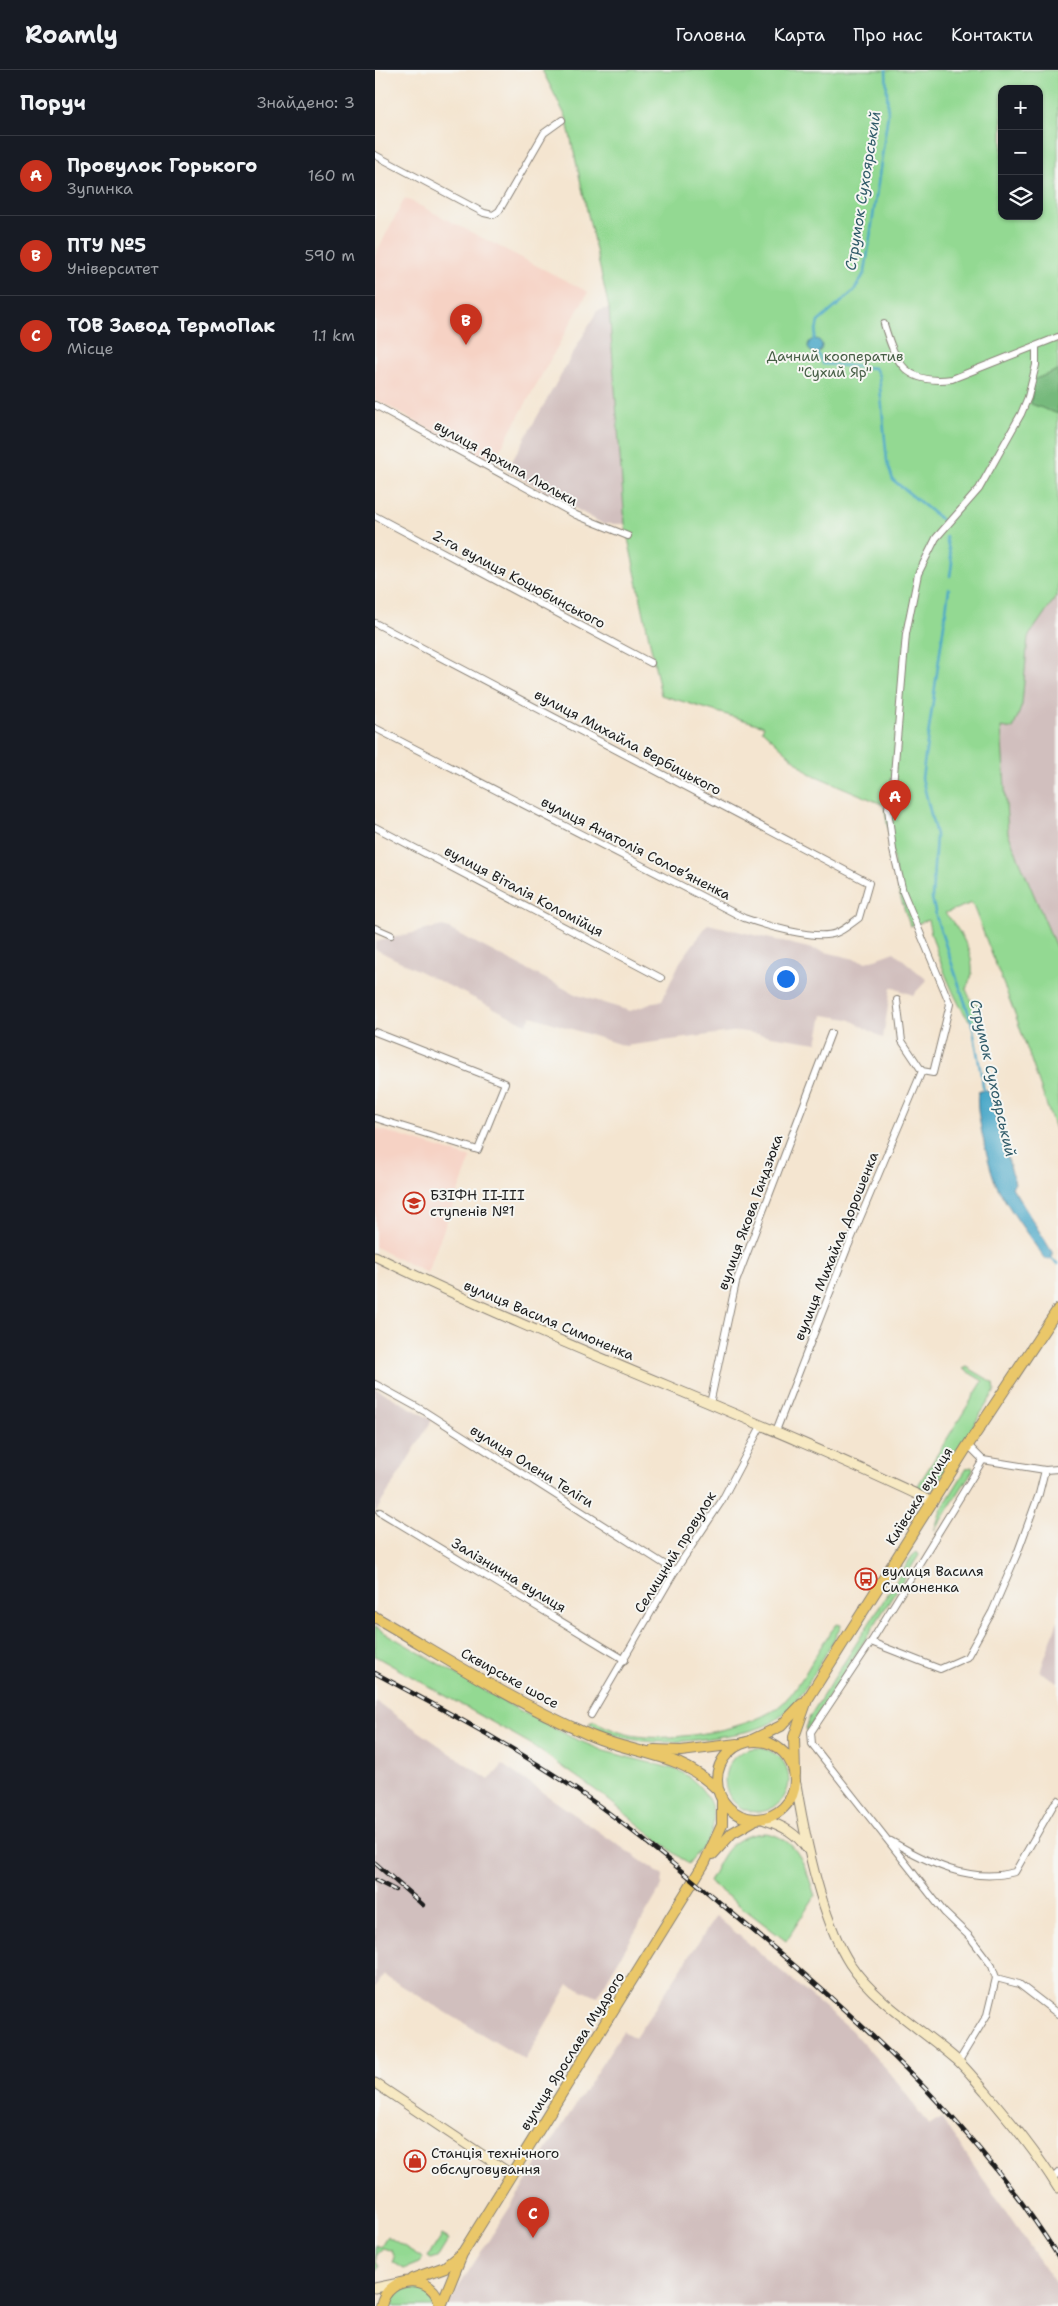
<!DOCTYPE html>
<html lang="uk">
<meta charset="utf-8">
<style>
body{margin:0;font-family:"Shantell Sans",sans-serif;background:#20242c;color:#f1f3f6}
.controls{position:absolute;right:15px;top:15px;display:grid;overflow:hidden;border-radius:10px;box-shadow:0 1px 4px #0004}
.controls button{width:45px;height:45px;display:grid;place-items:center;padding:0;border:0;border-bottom:1px solid #363941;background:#171b24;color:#f1f3f6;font:25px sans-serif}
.you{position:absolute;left:410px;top:908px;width:18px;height:18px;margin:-12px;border:4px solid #fff;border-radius:50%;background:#1a73e8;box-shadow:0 0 0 8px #1a73e833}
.badge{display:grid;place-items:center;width:32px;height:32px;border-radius:50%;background:#c8321e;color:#fff;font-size:16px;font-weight:700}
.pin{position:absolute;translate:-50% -41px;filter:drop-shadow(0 1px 2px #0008)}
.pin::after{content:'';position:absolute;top:26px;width:18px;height:15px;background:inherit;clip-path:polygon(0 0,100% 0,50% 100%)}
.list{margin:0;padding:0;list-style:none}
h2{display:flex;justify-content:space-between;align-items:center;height:65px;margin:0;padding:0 20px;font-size:21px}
h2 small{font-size:16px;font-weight:400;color:#9ea1a6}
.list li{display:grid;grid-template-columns:32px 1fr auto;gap:15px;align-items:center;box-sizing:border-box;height:80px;padding:0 20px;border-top:1px solid #363941}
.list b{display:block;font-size:19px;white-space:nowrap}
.list p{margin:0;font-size:16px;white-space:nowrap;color:#9ea1a6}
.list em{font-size:16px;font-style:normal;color:#9ea1a6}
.icon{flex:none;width:28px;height:28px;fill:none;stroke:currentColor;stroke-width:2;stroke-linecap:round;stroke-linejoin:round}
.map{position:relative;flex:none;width:683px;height:2236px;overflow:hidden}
header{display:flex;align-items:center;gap:30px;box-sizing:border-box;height:70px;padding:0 25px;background:#171b24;border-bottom:1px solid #363941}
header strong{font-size:24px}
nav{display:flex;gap:28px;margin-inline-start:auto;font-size:18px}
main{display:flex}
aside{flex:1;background:#171b24}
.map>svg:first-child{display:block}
.built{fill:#f6d2c4}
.industrial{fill:#d1bfbe}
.green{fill:#93d992;stroke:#587a57;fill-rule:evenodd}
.forest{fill:#76b97c;stroke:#496a4c}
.water{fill:#49a7c8;stroke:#326272}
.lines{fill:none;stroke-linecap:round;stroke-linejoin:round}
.stream{stroke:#49a7c8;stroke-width:2.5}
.street-casing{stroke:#888076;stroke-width:8}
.secondary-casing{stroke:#888076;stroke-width:11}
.primary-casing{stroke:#888076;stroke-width:12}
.street{stroke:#fff;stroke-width:6}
.secondary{stroke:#f7e9c3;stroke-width:9}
.primary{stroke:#eac769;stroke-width:10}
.rail-casing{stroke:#1c1c1c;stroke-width:4.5}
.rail{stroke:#f6f6f2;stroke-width:2.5;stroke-dasharray:8;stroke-linecap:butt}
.labels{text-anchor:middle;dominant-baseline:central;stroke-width:4;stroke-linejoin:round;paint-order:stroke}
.park-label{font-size:14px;fill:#465e45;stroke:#f6f6f2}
.street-label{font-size:14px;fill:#1c1c1c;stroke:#f6f6f2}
.poi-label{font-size:14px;fill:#1c1c1c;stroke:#f6f6f2;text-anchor:start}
.water-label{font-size:15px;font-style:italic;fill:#305b69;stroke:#f6f6f2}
</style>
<header>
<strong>Roamly</strong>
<nav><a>Головна</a><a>Карта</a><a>Про нас</a><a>Контакти</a></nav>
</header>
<main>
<aside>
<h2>Поруч<small>Знайдено: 3</small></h2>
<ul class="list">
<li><span class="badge">A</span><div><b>Провулок Горького</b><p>Зупинка</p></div><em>160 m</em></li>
<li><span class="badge">B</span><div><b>ПТУ №5</b><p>Університет</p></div><em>590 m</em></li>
<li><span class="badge">C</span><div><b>ТОВ Завод ТермоПак</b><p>Місце</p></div><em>1.1 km</em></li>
</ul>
</aside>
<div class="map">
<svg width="683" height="2236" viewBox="0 0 683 2236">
<rect width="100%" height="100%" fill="#f6f6f2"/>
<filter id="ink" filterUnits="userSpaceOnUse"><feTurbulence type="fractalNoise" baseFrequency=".02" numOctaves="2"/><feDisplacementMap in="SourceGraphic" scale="10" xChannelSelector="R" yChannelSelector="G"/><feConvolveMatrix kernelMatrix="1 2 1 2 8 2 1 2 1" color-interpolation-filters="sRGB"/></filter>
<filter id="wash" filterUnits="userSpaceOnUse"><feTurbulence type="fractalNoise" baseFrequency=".0096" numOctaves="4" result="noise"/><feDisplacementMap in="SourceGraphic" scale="20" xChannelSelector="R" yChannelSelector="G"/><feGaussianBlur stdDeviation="1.12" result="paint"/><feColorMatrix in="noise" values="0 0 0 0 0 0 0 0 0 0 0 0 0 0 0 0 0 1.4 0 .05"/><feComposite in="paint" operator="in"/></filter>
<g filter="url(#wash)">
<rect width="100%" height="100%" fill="#f4e5d0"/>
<g class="built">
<path d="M30,128l183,94 -96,172 -117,-65v-144z"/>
<path d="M0,1058l96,30 -44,115 -52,-26z"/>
</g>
<g class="industrial">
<path d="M234,238l16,216h-22l-96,-54 90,-159z"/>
<path d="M683,524v358l-50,-119 -7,-106 12,2 15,-92z"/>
<path d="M333,854l159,38 27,-10 33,28 -14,15 -22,-8 -8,51 -34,-19 -26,-4 -6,28 -78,-12 -114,15 -94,-30 -5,8 -151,-75v-7l68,-16 134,69 53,16 32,-11 18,-38z"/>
<path d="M0,1318l57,32 -57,93z"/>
<path d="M683,1550v62l-18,-10z"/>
<path d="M0,1631l114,79 14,-15 160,111 -1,10 -65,111 -28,-13 -44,76 -141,-85 -9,13z"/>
<path d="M341,1846l135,114 48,54 30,42 12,-8 117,169v19h-609l9,-18 165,-257 12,7z"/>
</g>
<g class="green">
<path d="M167,0h516v524l-30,43 -6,68 -9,24 -12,-2 7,106 50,119v186l-43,-124 -43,-111 -27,10c14,15 29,40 27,61 -1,5 -4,10 -6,15l6,14 8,1v16l-8,3c-15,-12 -41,-83 -44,-103l-18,6 -11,-33 -15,-88 -75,-32 -47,-43 2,-4 -103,-31 -36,-171 -16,-216 -43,-191zM627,19h37v127h-37z"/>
<path d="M592,1297l27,16 1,8 -61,97 -9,5 -8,-6 66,-106 -20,-12z"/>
<path d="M597,1397l1,3 -39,61 7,-21 26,-42z"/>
<path d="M542,1482l2,3 -112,176 -1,-3 4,-12 102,-160z"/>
<path d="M462,1554l4,1 -1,4c-17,27 -36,71 -63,90 -15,11 -36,14 -54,17 -43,7 -94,13 -134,-13l5,-2c14,7 27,13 43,15 36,6 119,-7 146,-33 23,-23 33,-55 54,-79z"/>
<path d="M0,1557l142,82 56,29 31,13 74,19c22,12 43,36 33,63 -4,11 -16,22 -23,31l-87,-70 -72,-51 -154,-87z"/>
<circle cx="382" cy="1710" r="32"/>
<path d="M391,1763c33,6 39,34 49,63l-29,45 -77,-59c15,-29 20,-47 57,-49z"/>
<path d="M67,2165l7,4 -11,18 -7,2 -3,-2z"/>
<path d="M12,2166l36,22 -4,5 -15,6 -11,-7 2,-4 -3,-7 -9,-3 -7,7v6l4,5 -5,6v-27l5,2z"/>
<path d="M29,2218c15,-1 26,3 30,18h-46l4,-9z"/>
</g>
<path class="forest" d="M683,300v44l-27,-10 2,-24z"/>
<g class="water">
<circle cx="440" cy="276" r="7"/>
<path d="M613,1020l27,93 -3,4 40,65v6l-3,2 -5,-2c-16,-24 -35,-48 -48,-74 -6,-13 -24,-83 -17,-93z"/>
</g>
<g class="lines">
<g class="stream">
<path d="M439,269l4,-17 36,-31 11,-19 23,-158 -2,-44"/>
<path d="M442,282l6,12 52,4 4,8 8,85 6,19 49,40"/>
<path d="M571,467l6,26 -2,13"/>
<path d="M574,519l-27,189 14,57 -4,63 5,22 35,103 12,68"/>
<path d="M674,1187l9,7"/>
</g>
</g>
</g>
<g filter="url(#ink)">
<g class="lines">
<g class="street-casing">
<g id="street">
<path d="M0,85l109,58 9,2 6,-4 45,-78 18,-13"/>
<path d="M509,254c12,40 22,61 68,55l106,-42"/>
<path d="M0,335l201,110 52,21"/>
<path d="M0,446l276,147"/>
<path d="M0,553l494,260 -10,35c-7,5 -15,12 -23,15 -20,8 -72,-8 -92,-15l-369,-190"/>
<path d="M0,757l286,151"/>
<path d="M0,858l16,7"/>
<path d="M522,930l5,41 20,30 11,2 17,-69 -47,-112 -10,-42 -5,-42 5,-22 13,-152 12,-60 18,-36 43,-49 42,-75 7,-17 8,-32v-19"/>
<path d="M0,962l130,51 -27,67 -103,-32"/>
<path d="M0,1314l49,27 251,160"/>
<path d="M335,1334l26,-122 95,-249"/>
<path d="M401,1361l71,-182 75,-178"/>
<path d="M593,1375l15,15"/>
<path d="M608,1390l62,10 13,-1"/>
<path d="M5,1442l245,148"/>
<path d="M496,1572l69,27 27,-12 25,-45 25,-58 22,-60 6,-24"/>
<path d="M216,1645l84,-144 46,-69 40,-76"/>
<path d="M516,1771c38,22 79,43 124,31l39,-68 4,-4"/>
<path d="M621,1908l23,6 39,30"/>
<path d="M584,1991l28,-46 9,-37 -4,-12 -22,-29 -26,-25 -132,-168 -1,-12 60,-90 112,-182"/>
<path d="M677,2109l6,-6"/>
</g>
</g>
<g class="secondary-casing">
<g id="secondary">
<path d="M0,1186c182,90 374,158 558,246"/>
<path d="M421,1714c9,54 25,135 54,180 25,38 73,66 107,96 10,9 19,21 28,31 26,31 52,62 73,97"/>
<path d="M390,1750c18,6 31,13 42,29"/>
<path d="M0,2013l136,91"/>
<path d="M0,2218l24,-5"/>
</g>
</g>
<g class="primary-casing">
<g id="primary">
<path d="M0,1547c69,40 137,84 210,116 49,23 92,16 134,58"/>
<path d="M377,1670l29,-14 21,-22"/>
<circle cx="381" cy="1710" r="39"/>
<path d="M279,1680l27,1 56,-7"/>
<path d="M420,1704l-1,-37 13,-37 161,-255 90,-136"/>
<path d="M338,1784l19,-21 21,-12"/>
<path d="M37,2209l33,-12 16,-13"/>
<path d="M6,2236c6,-32 54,-34 59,0"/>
<path d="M66,2236l21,-52 243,-392 17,-37v-25"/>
</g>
</g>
<use href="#street" class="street"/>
<use href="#secondary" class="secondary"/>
<use href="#primary" class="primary"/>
<g class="rail-casing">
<g id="rail">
<path d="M0,1603c76,41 153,81 223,132 59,43 114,92 170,138 108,91 214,192 290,313"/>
<path d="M0,1793l48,42"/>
<path d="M0,1810l20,10"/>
</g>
</g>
<use href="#rail" class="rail"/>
</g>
</g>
<defs>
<g id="school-ring" transform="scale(1.125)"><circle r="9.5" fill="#f6f6f2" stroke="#c8321e" stroke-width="1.5"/><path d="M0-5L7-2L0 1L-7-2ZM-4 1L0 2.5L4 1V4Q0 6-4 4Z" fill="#c8321e"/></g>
<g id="bus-ring" transform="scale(1.125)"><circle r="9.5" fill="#f6f6f2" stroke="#c8321e" stroke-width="1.5"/><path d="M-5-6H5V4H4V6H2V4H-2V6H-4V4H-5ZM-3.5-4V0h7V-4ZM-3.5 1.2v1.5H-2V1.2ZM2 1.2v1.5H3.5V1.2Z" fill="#c8321e"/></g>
<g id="shop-ring" transform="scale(1.125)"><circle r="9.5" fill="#f6f6f2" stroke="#c8321e" stroke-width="1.5"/><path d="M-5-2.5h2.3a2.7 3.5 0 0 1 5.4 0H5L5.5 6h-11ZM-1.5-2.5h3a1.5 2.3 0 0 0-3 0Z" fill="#c8321e"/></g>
</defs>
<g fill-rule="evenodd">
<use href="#school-ring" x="39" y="1133"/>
<use href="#bus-ring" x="491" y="1509"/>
<use href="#shop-ring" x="40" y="2091"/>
</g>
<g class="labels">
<g class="park-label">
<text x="460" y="286">Дачний кооператив<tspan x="460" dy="16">"Сухий Яр"</tspan></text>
</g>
<g class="street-label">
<text transform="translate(131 393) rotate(29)">вулиця Архипа Люльки</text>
<text transform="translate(144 509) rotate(28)">2-га вулиця Коцюбинського</text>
<text transform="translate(253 672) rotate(28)">вулиця Михайла Вербицького</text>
<text transform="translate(261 778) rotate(27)">вулиця Анатолія Соловʼяненка</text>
<text transform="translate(149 821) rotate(28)">вулиця Віталія Коломійця</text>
<text transform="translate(375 1142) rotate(-70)">вулиця Якова Гандзюка</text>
<text transform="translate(461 1176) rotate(-68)">вулиця Михайла Дорошенка</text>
<text transform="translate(174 1250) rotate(23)">вулиця Василя Симоненка</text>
<text transform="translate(157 1396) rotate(32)">вулиця Олени Теліги</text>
<text transform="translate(544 1426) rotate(-58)">Київська вулиця</text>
<text transform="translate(300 1482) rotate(-58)">Селищний провулок</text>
<text transform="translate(134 1505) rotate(31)">Залізнична вулиця</text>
<text transform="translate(135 1608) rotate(29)">Сквирське шосе</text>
<text transform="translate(197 1981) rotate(-58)">вулиця Ярослава Мудрого</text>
</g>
<g class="poi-label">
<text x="55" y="1125">БЗІФН ІІ-ІІІ<tspan x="55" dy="16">ступенів №1</tspan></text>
<text x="507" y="1501">вулиця Василя<tspan x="507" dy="16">Симоненка</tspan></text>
<text x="56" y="2083">Станція технічного<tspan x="56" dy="16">обслуговування</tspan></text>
</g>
<g class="water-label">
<text transform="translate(488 121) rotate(-81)">Струмок Сухоярський</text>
<text transform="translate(618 1008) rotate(77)">Струмок Сухоярський</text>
</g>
</g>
</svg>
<div class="controls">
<button>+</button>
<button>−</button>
<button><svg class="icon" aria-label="layers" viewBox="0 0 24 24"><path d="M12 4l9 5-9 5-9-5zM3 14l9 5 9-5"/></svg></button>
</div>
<div class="you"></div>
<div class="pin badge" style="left:520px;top:751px">A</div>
<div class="pin badge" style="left:91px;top:275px">B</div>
<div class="pin badge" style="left:158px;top:2168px">C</div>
</div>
</main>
